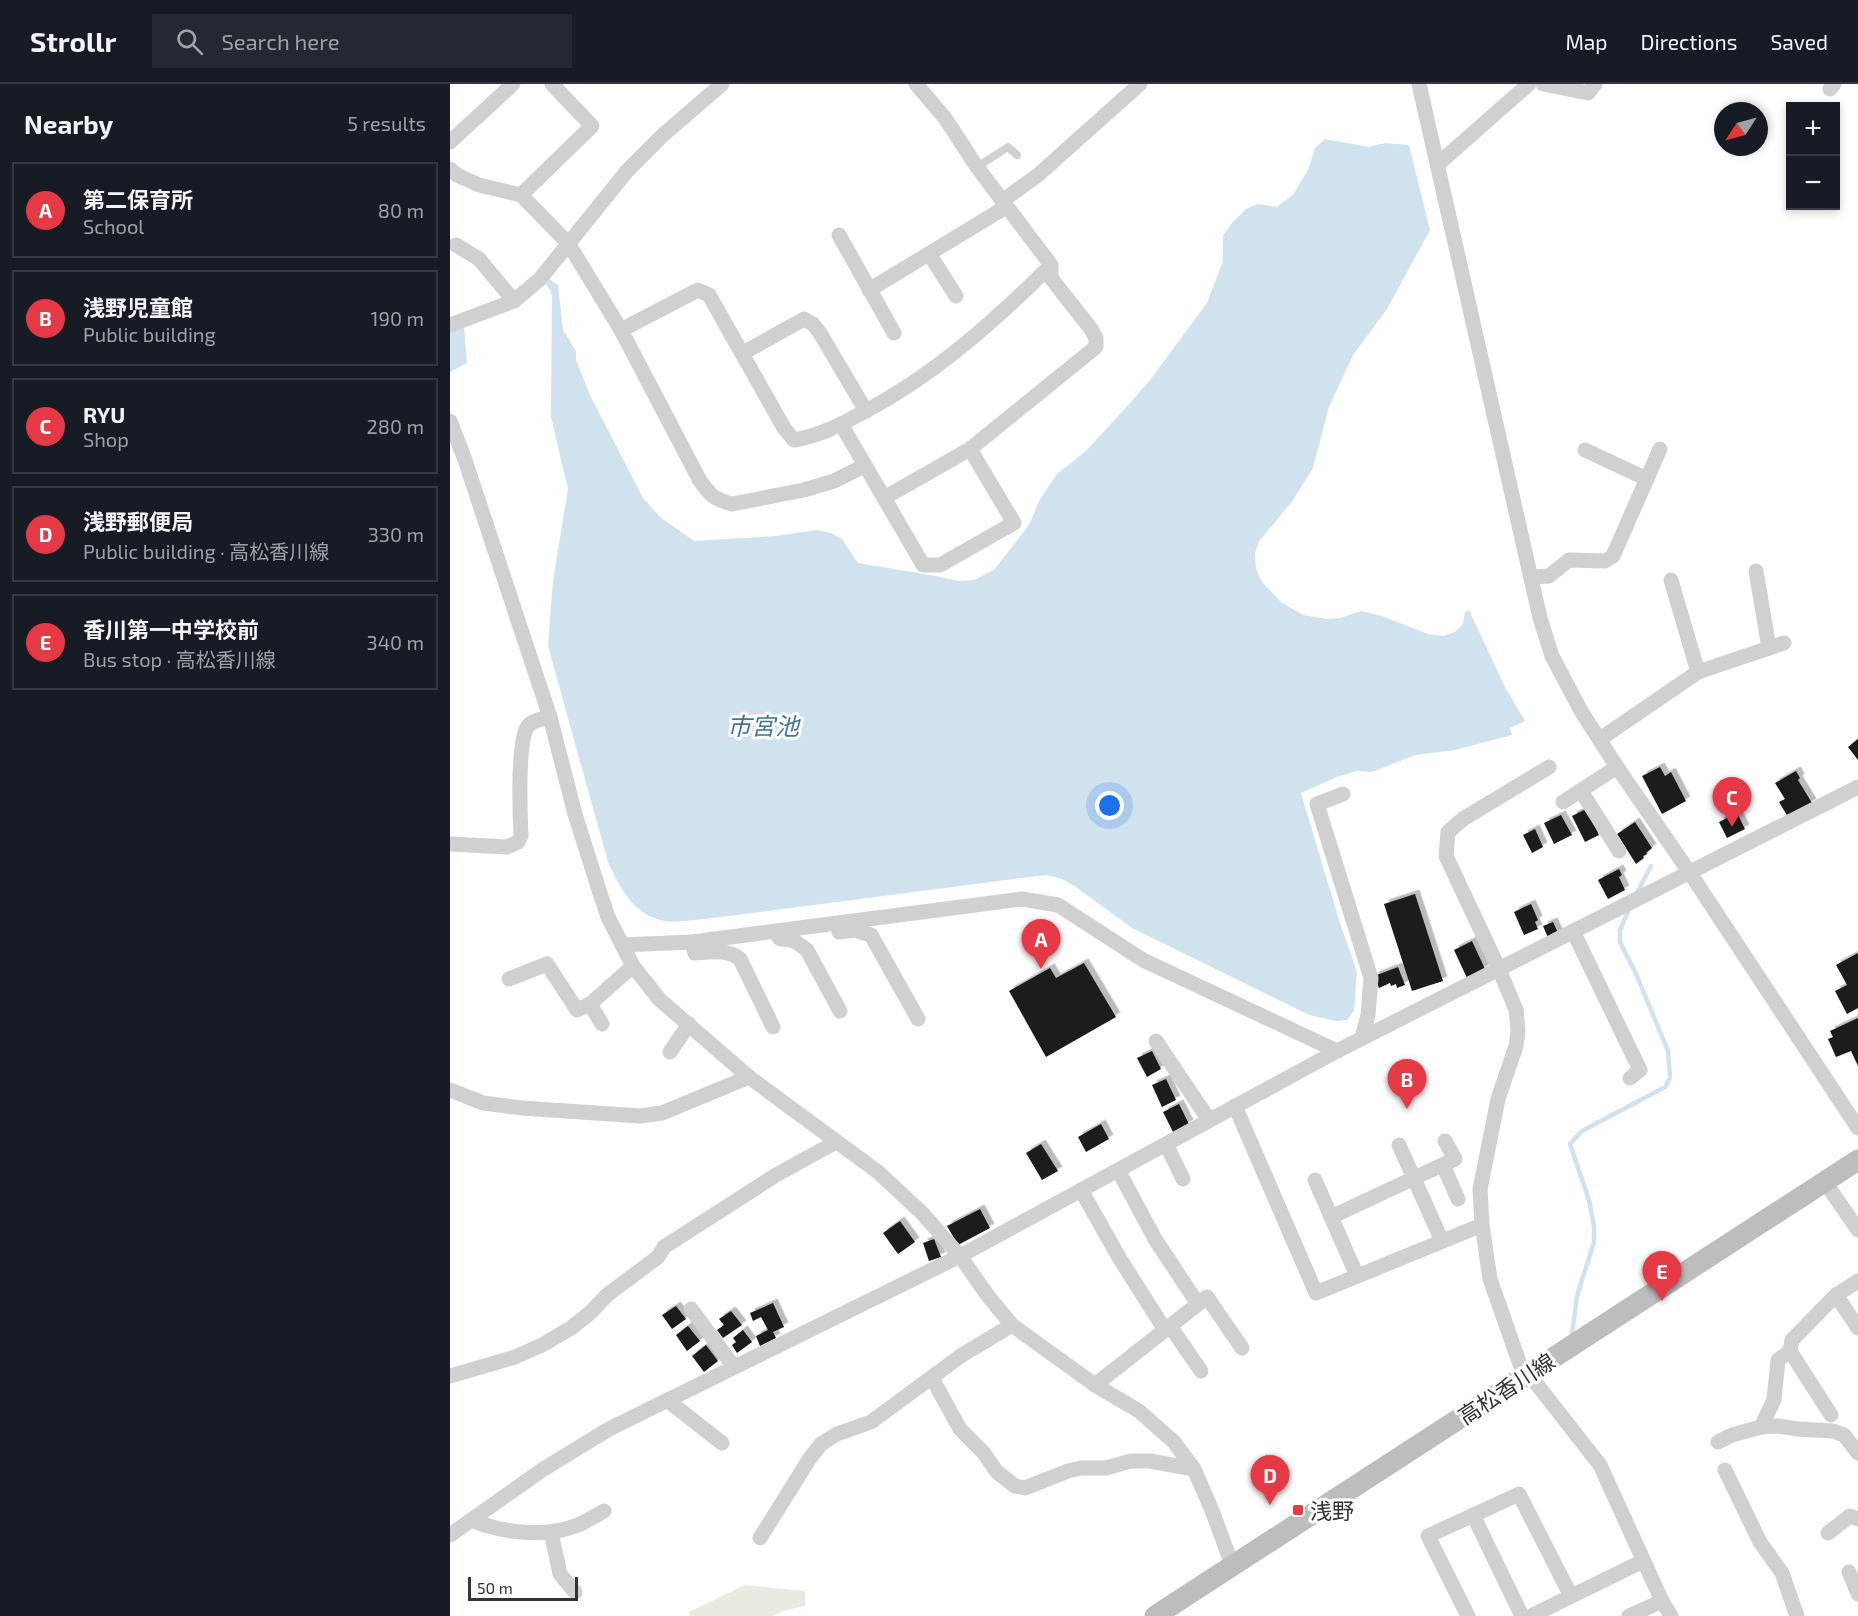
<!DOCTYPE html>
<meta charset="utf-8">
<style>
body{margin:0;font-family:"Exo 2","Noto Sans JP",sans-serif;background:#242831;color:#f1f3f6}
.controls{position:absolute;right:18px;top:18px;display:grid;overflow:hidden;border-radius:0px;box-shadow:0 3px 9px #0003}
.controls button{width:54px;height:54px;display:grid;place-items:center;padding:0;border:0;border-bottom:2px solid #363941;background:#171b24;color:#f1f3f6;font:30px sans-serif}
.compass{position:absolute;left:1264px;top:18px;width:54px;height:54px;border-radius:50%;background:#171b24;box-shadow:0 3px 9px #0003;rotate:234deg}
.scale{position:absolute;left:18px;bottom:15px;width:110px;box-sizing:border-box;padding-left:6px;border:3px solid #333;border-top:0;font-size:16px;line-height:21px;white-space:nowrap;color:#333;-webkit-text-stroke:4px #fff;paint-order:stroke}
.you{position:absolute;left:660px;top:722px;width:21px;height:21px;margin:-15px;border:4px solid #fff;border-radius:50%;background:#1a73e8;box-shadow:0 0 0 9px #1a73e833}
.badge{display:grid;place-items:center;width:39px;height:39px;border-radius:50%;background:#e63946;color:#fff;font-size:20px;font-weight:700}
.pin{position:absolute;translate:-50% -50px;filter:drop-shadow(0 2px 3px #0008)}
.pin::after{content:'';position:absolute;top:32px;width:21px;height:18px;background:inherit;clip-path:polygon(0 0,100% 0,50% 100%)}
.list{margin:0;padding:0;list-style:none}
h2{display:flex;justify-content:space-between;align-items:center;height:78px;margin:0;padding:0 24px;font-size:26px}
h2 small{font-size:20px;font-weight:400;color:#9ea1a6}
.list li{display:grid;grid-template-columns:39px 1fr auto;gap:18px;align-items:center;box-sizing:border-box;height:96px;margin:0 12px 12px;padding:0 12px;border:2px solid #363941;border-radius:0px}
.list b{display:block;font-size:22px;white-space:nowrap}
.list p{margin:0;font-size:20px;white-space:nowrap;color:#9ea1a6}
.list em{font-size:20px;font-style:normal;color:#9ea1a6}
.icon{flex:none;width:33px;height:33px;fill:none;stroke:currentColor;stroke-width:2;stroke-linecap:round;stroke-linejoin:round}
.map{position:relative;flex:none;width:1408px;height:1532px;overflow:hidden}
header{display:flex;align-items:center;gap:36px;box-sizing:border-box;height:84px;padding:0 30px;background:#171b24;border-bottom:2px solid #363941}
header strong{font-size:28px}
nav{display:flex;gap:33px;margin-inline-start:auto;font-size:21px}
.search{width:420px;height:54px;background:#242831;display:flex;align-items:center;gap:15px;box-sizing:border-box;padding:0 21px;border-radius:0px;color:#9ea1a6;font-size:22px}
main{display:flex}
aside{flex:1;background:#171b24}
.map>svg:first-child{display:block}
.green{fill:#e6ecdf}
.water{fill:#cfe2ee}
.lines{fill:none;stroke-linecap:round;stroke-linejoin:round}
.stream{stroke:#cfe2ee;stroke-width:4.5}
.building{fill:#1a1a1a;filter:url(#shadow)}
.service{stroke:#d0d0d0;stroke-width:8}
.minor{stroke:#d0d0d0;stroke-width:15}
.secondary{stroke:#bdbdbd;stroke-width:21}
.poi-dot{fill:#e63946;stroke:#fff;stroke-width:2}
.labels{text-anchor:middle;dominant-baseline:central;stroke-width:6;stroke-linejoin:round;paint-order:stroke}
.street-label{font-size:22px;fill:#333;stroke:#fff}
.poi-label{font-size:22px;fill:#333;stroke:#fff;text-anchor:start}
.water-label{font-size:24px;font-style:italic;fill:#3f7597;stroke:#fff}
</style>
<header>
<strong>Strollr</strong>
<div class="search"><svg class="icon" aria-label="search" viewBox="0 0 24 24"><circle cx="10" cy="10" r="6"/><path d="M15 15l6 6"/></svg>Search here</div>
<nav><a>Map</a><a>Directions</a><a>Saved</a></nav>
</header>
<main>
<aside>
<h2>Nearby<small>5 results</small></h2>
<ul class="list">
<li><span class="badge">A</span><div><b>第二保育所</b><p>School</p></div><em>80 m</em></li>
<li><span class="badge">B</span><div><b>浅野児童館</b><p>Public building</p></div><em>190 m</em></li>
<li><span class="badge">C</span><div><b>RYU</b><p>Shop</p></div><em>280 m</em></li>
<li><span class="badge">D</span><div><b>浅野郵便局</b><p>Public building · 高松香川線</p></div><em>330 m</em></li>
<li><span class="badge">E</span><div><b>香川第一中学校前</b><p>Bus stop · 高松香川線</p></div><em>340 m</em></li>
</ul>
</aside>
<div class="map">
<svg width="1408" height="1532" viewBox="0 0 1408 1532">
<defs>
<filter id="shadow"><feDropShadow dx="4.5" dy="-4.5" stdDeviation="0" flood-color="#0004"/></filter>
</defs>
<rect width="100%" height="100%" fill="#fff"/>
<path class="green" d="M295,1501l60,6v15l-22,5 -10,5h-83l-1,-4z"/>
<g class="water">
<path d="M875,55l44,8 16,-4 24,2 21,85 -43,79 -34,46 -24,52 -16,61 -22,35 -32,38 -4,12 1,16 6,13 19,20 22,13 24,4 13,-1 21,-7 21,5 46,18 15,2 12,-4 8,-8 2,-12 4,-2 36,77 20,34 -15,7 2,7 -57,15 -40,5 -43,17 -15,-1 -20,6 -36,16 38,127 18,52 -3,39 -7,9 -11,1 -27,-6 -177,-87 -56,-41 -14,-8 -16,-4 -333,43c-14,1 -35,5 -48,3 -31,-5 -45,-33 -57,-59l-60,-216 5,-65 15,-92 -17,-72 1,-118 -1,-8 -5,-6 3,-6 9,6 5,45 13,21v9l14,35 53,103 17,19 34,24 82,-5 41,-6 14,3 11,6 16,24 78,13 23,5 15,-1 20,-10 35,-45 10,-24 18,-27 30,-24 44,-48 19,-22 57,-77 16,-42v-25l8,-12 15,-15 12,-5 19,3 16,-12 16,-27 6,-20z"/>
<path d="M14,243l3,36 -17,9v-40z"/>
</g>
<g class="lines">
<g class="stream">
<path d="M1187,809l14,-27"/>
<path d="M1122,1250l5,-38 17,-54v-16l-5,-26 -19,-56 12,-13 83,-44 5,-9 -2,-27 -31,-75 -17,-34v-12l9,-21"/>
</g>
</g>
<g class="building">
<path d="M1408,655v21l-10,-13z"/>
<path d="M1210,683l5,9 6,-4 15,29 -24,13 -20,-38z"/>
<path d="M1346,687l4,7 -2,2 14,23 -24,14 -9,-15 6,-3 -10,-16z"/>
<path d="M1136,725l13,26 -14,7 -13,-26z"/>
<path d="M1287,729l8,16 -18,9 -8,-16z"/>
<path d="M1111,731l11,20 -18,9 -10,-21z"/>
<path d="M1185,738l17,26 -6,5 1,1 -4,2 1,2 -8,6 -19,-30z"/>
<path d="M1085,745l8,18 -11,6 -9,-18z"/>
<path d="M1169,785l3,6 -3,2 6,13 -17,9 -10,-19z"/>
<path d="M965,810l28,87 -31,10 -28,-87z"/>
<path d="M1081,820l7,16 -3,2 3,7 -14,6 -10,-23z"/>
<path d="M1103,838l6,13 -10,5 -6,-14z"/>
<path d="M1022,857l13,28 -18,9 -13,-28z"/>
<path d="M1408,869v55l-11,6 -12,-23 12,-6 -11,-20z"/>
<path d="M634,879l32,54 -70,40 -37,-66 41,-23 6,10z"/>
<path d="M948,883l7,18 -8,3 -1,-4 -5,2 -1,-3 -11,5 -5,-12z"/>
<path d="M1408,934v48l-7,-15 -15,6 -8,-18 5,-2 -3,-6z"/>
<path d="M702,967l9,18 -14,8 -10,-19z"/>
<path d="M716,995l10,21 -14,7 -10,-22z"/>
<path d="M729,1020l10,20 -16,8 -10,-20z"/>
<path d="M651,1040l8,15 -23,13 -8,-15z"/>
<path d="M591,1060l17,27 -16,9 -16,-27z"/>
<path d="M530,1125l10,19 -32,17 -11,-19z"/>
<path d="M450,1137l15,21 -17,12 -15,-21z"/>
<path d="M484,1155l7,18 -12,4 -6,-18z"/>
<path d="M323,1219l11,24 -11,5 3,6 -16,8 -4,-10 12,-6 -7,-13 -8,4 -3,-8z"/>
<path d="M226,1222l10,13 -14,10 -10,-14z"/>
<path d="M281,1227l11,14 -19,13 -6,-8 7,-5 -5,-6z"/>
<path d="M238,1242l12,15 -13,10 -11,-16z"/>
<path d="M293,1246l9,12 -15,11 -5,-8 4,-3 -3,-4z"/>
<path d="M256,1261l12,16 -14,11 -12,-16z"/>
</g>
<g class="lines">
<path class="service" d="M527,83l31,-20 9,8"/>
<g class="minor">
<path d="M969,0l121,534 12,38 29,55 36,56 73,106 168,255"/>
<path d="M1093,0l45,9 7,-9"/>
<path d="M1380,5l4,-5"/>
<path d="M0,58l63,-58"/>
<path d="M988,80l91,-80"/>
<path d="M0,85l7,6 22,10 42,10 47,48 53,87 78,149c10,15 14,20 33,25l72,-14 30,-9 30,-15"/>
<path d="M71,111l71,-69 -40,-42"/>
<path d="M552,117l36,-26 102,-91"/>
<path d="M389,151l55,98"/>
<path d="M6,161l23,14 35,42"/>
<path d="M480,171l26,41"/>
<path d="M419,206l137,-83"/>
<path d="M0,241l64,-24 26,-22 87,-108 36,-36 59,-51"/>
<path d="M171,246l77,-40 11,5 75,133 10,12c25,-4 46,-15 68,-27 71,-37 132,-91 189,-148l-74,-98 -32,-49 -29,-34"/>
<path d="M293,269l61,-34 9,5 7,9 46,78"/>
<path d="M0,337l14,36 86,260 25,97 24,76 9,27 25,49 26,33 90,78 129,95 44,41 38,43 28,40 24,29 83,60 44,26 35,31 20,27 19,44 19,52"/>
<path d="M391,340l82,141h17l74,-42 -44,-74"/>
<path d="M1135,366l62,29"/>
<path d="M434,414l86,-49 126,-102v-9l-5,-9 -40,-51v-13"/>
<path d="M1306,487l13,77"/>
<path d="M1081,493l18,-1 20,-16 36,1 8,-5 47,-107"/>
<path d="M1221,496l27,92"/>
<path d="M1150,655l98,-67 86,-29"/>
<path d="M1131,707l38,60"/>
<path d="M893,710l-26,10 54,174 -3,37 -6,23"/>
<path d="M1113,718l54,-35"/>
<path d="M0,760l57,3 11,-5 3,-6c-1,-20 -4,-96 7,-110 5,-6 14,-7 22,-9"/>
<path d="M1123,847l67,139 -10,8"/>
<path d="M325,848l5,7 13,1 14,10 33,61"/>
<path d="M389,848l15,-2 17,5 47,84"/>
<path d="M242,858l3,11c15,-1 33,-4 45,6l33,68"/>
<path d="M172,861l70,-3 330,-43 36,6 85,55 194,91"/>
<path d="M59,895l38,-15 30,46 13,-6 43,-38"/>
<path d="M140,920l12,20"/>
<path d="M706,957l53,79"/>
<path d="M220,968l19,-28"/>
<path d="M0,1006l33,13 39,5 118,8 22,-3 87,-36"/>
<path d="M785,1022l81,187 166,-68"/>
<path d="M716,1060l17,35"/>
<path d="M949,1061l43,96"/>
<path d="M993,1081l15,34"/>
<path d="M668,1086l37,69 43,65"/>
<path d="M865,1096l42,96"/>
<path d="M1375,1098l33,48"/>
<path d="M631,1106l39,69 45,71"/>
<path d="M881,1133l124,-58 -10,-18"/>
<path d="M1386,1211l22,33"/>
<path d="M241,1225l43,58"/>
<path d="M720,1242l31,45"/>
<path d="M1078,1289l72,92 62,136 9,15"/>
<path d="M0,1292l65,-19 27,-12 29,-17 19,-15 17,-18 51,-38 6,-10 112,-72 60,-33"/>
<path d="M1074,1292l-34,-97 -8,-54 -2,-36 18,-90 18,-53 2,-15 -2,-21 -17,-41 -53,-113 2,-24 15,-13 86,-52"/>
<path d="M482,1294l28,51 23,23 14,20 18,14 10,2 43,-17 13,-3h25l25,-7h19l44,8"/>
<path d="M645,1301l112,-88 35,51"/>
<path d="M217,1316l55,43"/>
<path d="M1381,1331l-41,-64 2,-11 44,-45 22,-14"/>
<path d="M1311,1343l13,-27 4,-40 12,-9"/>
<path d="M1268,1358l14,-7 29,-8 17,-1 20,3 35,2 11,4 14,18"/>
<path d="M1275,1386l35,72 22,31 15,43"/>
<path d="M1023,1431l49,101"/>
<path d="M21,1436c32,13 74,18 107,5 9,-4 17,-9 26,-14"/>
<path d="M101,1448l9,42 15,18"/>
<path d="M1378,1449l22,-17 8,3"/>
<path d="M0,1451l92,-65 67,-41 351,-173 377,-205 521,-264"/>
<path d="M310,1454l50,-80 11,-14 16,-10 34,-12 91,-67 50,-30"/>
<path d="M1399,1488l9,22"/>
<path d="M1018,1532l-40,-80 91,-42 52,102"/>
<path d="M1081,1532l112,-55"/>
<path d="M1179,1532l33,-15"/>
</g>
<path class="secondary" d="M705,1532l703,-456"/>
</g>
<rect class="poi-dot" x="842" y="1420" width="12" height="12" rx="3"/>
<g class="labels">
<g class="street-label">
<text transform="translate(1056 1304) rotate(-33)">高松香川線</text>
</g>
<g class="poi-label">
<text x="860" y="1426">浅野</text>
</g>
<g class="water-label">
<text x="313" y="641">市宮池</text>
</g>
</g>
</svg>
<div class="controls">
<button>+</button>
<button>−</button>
</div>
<svg class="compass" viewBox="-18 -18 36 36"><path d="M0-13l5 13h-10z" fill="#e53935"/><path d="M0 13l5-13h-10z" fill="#9ea1a6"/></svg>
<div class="scale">50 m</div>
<div class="you"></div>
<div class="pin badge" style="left:591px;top:885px">A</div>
<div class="pin badge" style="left:957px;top:1025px">B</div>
<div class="pin badge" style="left:1282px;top:743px">C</div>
<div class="pin badge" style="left:820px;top:1421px">D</div>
<div class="pin badge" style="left:1212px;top:1217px">E</div>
</div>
</main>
